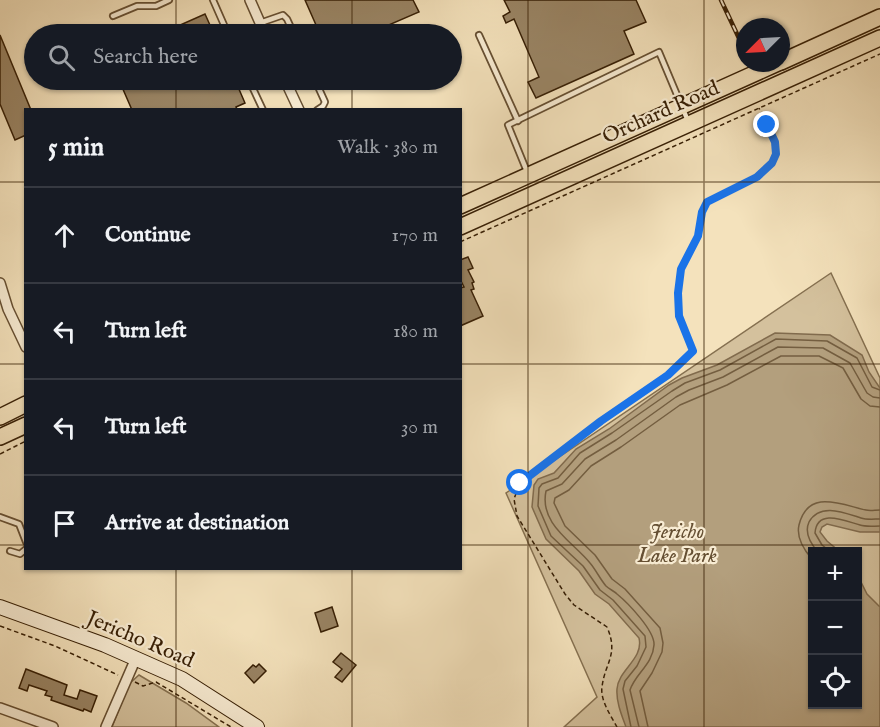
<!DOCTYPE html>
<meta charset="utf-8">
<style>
body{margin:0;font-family:"IM FELL English",serif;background:#20242c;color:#f1f3f6}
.controls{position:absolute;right:18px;bottom:18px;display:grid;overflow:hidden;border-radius:0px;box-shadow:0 2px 4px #0004}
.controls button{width:54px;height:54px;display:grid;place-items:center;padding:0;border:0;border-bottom:2px solid #363941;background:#171b24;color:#f1f3f6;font:30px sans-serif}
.compass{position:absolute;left:736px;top:18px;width:54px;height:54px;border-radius:50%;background:#171b24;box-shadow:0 2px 4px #0004;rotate:246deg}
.stop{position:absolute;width:18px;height:18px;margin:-14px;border:4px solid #1a73e8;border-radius:50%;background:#fff}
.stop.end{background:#1a73e8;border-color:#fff;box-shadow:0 2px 6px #0008}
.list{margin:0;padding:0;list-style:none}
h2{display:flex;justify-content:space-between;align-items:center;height:78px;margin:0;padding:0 24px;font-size:26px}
h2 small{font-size:20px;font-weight:400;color:#9ea1a6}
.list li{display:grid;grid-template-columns:39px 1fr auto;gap:18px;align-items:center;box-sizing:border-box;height:96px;padding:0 24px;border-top:2px solid #363941}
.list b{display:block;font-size:22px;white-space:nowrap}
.list em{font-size:20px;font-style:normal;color:#9ea1a6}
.icon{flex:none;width:33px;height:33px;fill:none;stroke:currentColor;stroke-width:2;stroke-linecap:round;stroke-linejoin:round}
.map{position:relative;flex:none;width:880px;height:727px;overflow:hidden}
.search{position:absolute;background:#171b24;box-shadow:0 2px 4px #0004;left:24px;top:24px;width:438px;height:66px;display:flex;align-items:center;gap:15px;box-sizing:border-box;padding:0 21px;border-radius:33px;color:#9ea1a6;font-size:22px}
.panel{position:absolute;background:#171b24;box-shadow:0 2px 4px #0004;left:24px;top:108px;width:438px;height:462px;border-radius:0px}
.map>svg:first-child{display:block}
.green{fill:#d4c19d;stroke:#857050;stroke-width:1.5;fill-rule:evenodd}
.water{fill:#b39f7d;stroke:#816b4d;stroke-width:1.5}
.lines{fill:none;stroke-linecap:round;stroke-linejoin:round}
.shore{stroke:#745e40;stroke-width:1.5}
.building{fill:#998464;stroke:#361e04;stroke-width:1.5}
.service-casing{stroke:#664f32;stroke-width:8}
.minor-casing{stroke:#664f32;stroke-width:12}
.secondary-casing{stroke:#361e04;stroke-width:16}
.primary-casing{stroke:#361e04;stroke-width:18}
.path{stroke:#361e04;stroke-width:1.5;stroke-dasharray:4.5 3;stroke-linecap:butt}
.service{stroke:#f8ecd3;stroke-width:4.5}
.minor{stroke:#f8ecd3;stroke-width:9}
.secondary{stroke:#f8ecd3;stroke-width:14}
.primary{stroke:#f4e2bc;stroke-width:15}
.rail-casing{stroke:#361e04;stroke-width:4.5}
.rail{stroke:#f8ecd3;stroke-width:2;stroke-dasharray:7;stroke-linecap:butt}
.route{stroke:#1a73e8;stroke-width:8}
.grid{fill:none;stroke:#361e04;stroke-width:1.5;stroke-opacity:0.55}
.labels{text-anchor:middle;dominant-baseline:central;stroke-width:4.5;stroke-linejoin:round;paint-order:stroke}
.street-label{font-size:21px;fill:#361e04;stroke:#f8ecd3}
.park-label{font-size:21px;font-style:italic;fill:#654f32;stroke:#f8ecd3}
</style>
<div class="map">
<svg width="880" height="727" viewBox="0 0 880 727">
<rect width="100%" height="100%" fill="#f4e2bc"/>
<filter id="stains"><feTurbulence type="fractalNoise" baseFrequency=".00333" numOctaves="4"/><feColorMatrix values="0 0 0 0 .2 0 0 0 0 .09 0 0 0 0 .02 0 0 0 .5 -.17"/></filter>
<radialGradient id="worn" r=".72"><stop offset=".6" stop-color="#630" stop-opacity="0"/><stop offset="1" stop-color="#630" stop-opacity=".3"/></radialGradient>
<g class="green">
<path d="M831,273l49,105v349h-316l33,-30 -91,-204zM812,552h46v152h-46z"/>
<path d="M139,675l47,28 33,24h-107l17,-43z"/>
</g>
<path class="water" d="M775,333l55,2 32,20 7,17 11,16v144h-20l-33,-8 -5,3 -2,5 7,9 12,10 -27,1v152h46v-128l9,18 13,13v120h-254c-4,-11 -10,-25 -9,-38 1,-19 27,-30 22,-51l-30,-34 -14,-10 -16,-23 -33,-32 -14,-32 2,-22 4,-6 16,-6 22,-24 33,-20 60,-44 13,-7 35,-13z"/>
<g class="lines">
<g class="shore">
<path d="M818,552c-8,-9 -14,-19 -9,-30 11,-20 36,-9 52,-4 6,2 13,1 19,1"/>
<path d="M831,552l-9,-7 -7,-12c2,-25 30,-12 45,-8 6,2 13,1 20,1"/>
<path d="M812,559c-8,-9 -16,-21 -13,-34 9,-37 43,-20 67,-15 4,1 9,0 14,0"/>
<path d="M631,727l-8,-38 2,-8 12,-15 9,-19 -1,-11 -32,-36 -13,-10 -17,-24 -32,-30 -13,-30 1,-18 3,-4 16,-6 22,-25 32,-20 60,-42 13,-8 35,-13 56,-31 51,2 30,17 15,29 8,3"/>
<path d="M639,727l-9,-37c5,-16 23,-26 24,-45 1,-14 -26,-42 -37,-51 -3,-3 -8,-5 -11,-8 -6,-7 -10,-16 -16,-23 -17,-21 -51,-39 -44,-72l16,-7 23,-25 31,-19 60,-43 13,-7 34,-13 55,-30 45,1 27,15 17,30 6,4 7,1"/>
<path d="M648,727l-8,-36 12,-18 10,-21 1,-9 -3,-15 -35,-39 -13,-10 -17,-24 -30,-29 -11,-23 1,-5 14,-8 22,-24 30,-19 59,-42 47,-20 54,-29h38l24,12 18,31 9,7 10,1"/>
</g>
</g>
<g class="building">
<path d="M305,0h108l6,12 -51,22h-48z"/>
<path d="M504,0h132l10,22 -22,9 10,23 -98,44 -8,-16 11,-5 -25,-58 -8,4 -3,-7 7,-4z"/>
<path d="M205,14l9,20h-54z"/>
<path d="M0,35l31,75h-5v25l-11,5 -15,-36z"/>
<path d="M119,80h116l10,23 -9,4 1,3h-105z"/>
<path d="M468,257l5,11 -5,2 6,12 -2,1 2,6 -3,1 12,26 -23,10v-38l4,-1 -4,-8v-19z"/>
<path d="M332,607l6,19 -17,6 -6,-19z"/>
<path d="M341,653l15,12 -14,17 -7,-5 7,-8 -9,-7z"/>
<path d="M259,664l7,7 -12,12 -9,-10 8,-8 3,2z"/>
<path d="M26,669l41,16 -3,10 13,4 3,-9 17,6 -6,16 -7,-3 -1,2 -32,-11 1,-3 -7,-2 2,-4 -18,-6 -2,6 -8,-3z"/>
</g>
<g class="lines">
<g class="service-casing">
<g id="service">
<path d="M213,0l15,34"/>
<path d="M113,16l24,-10h19l13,-6"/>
<path d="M260,23l23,-8 4,4 7,15"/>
<path d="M479,35l39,86"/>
<path d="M249,80l14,30"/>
<path d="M315,80l10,22 -2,4 -6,4"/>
<path d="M528,174l-20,-49 151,-73 29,69"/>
<path d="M0,517l19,7 7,18"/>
<path d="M10,551l10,3 6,-5"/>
</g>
</g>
<g class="minor-casing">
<g id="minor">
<path d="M250,0l15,34"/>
<path d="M285,80l14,30"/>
<path d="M0,283l8,26 18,38"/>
<path d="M0,708l53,19"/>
<path d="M106,727l30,-69"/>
</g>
</g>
<g class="secondary-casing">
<path id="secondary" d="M0,607l105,38 77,34 75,48"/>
</g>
<g class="primary-casing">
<g id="primary">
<path d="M781,62l99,-45"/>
<path d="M460,206l318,-143"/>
<path d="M460,227l420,-189"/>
<path d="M0,417l26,-13"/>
<path d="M0,437l26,-12"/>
</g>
</g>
<g class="path">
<path d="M460,242l420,-188"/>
<path d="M0,454l26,-13"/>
<path d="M0,626l55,20 63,29"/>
<path d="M135,682l8,4 13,-4 75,45"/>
<path d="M617,727c-6,-11 -17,-27 -15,-40 3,-25 17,-32 5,-60l-33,-22 -9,-11 -48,-78 -3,-17 6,-16 81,-62 67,-46 25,-24 -14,-35 -1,-23 3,-24 17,-33 4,-24 5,-10 50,-25 15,-14 4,-9 -1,-12 -16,-34"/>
</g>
<use href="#service" class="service"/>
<use href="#minor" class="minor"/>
<use href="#secondary" class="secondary"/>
<use href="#primary" class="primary"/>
<g class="rail-casing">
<path id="rail" d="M721,0l24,51"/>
</g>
<use href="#rail" class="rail"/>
</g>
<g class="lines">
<path class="route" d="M520,483l81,-62 67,-46 25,-24 -14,-35 -1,-23 3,-24 17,-33 4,-24 5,-10 50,-25 15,-14 4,-9 -1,-12 -8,-17"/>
</g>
<path class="grid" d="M176,0v34M352,0v34M528,0v727M704,0v727M176,80v30M352,80v30M0,182h26M460,182h420M0,364h26M460,364h420M0,545h26M460,545h420M176,568v159M352,568v159"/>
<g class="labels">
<g class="street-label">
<text transform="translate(661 113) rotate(-24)">Orchard Road</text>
<text transform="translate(140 640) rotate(23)">Jericho Road</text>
</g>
<g class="park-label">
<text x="677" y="532">Jericho<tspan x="677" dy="24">Lake Park</tspan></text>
</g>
</g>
<rect width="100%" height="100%" filter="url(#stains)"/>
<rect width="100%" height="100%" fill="url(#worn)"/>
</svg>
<div class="controls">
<button>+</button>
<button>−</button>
<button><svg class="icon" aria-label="locate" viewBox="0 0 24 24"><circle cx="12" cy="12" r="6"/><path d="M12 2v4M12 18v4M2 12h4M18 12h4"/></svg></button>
</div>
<svg class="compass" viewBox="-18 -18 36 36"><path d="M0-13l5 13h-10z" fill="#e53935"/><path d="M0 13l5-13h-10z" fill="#9ea1a6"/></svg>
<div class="stop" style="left:520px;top:483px"></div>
<div class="stop end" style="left:767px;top:125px"></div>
<div class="search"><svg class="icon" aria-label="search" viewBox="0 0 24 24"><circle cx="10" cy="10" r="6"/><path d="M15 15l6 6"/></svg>Search here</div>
<section class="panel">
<h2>5 min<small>Walk · 380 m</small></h2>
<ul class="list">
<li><svg class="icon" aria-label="ahead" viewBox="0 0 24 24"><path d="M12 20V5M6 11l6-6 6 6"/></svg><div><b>Continue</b></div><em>170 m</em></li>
<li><svg class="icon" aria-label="left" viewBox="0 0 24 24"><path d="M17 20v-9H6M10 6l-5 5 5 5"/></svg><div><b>Turn left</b></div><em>180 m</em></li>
<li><svg class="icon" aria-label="left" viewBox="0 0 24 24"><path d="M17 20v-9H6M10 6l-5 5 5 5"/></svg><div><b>Turn left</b></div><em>30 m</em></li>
<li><svg class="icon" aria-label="arrive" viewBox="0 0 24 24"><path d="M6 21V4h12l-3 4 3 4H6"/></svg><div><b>Arrive at destination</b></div></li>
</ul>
</section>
</div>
